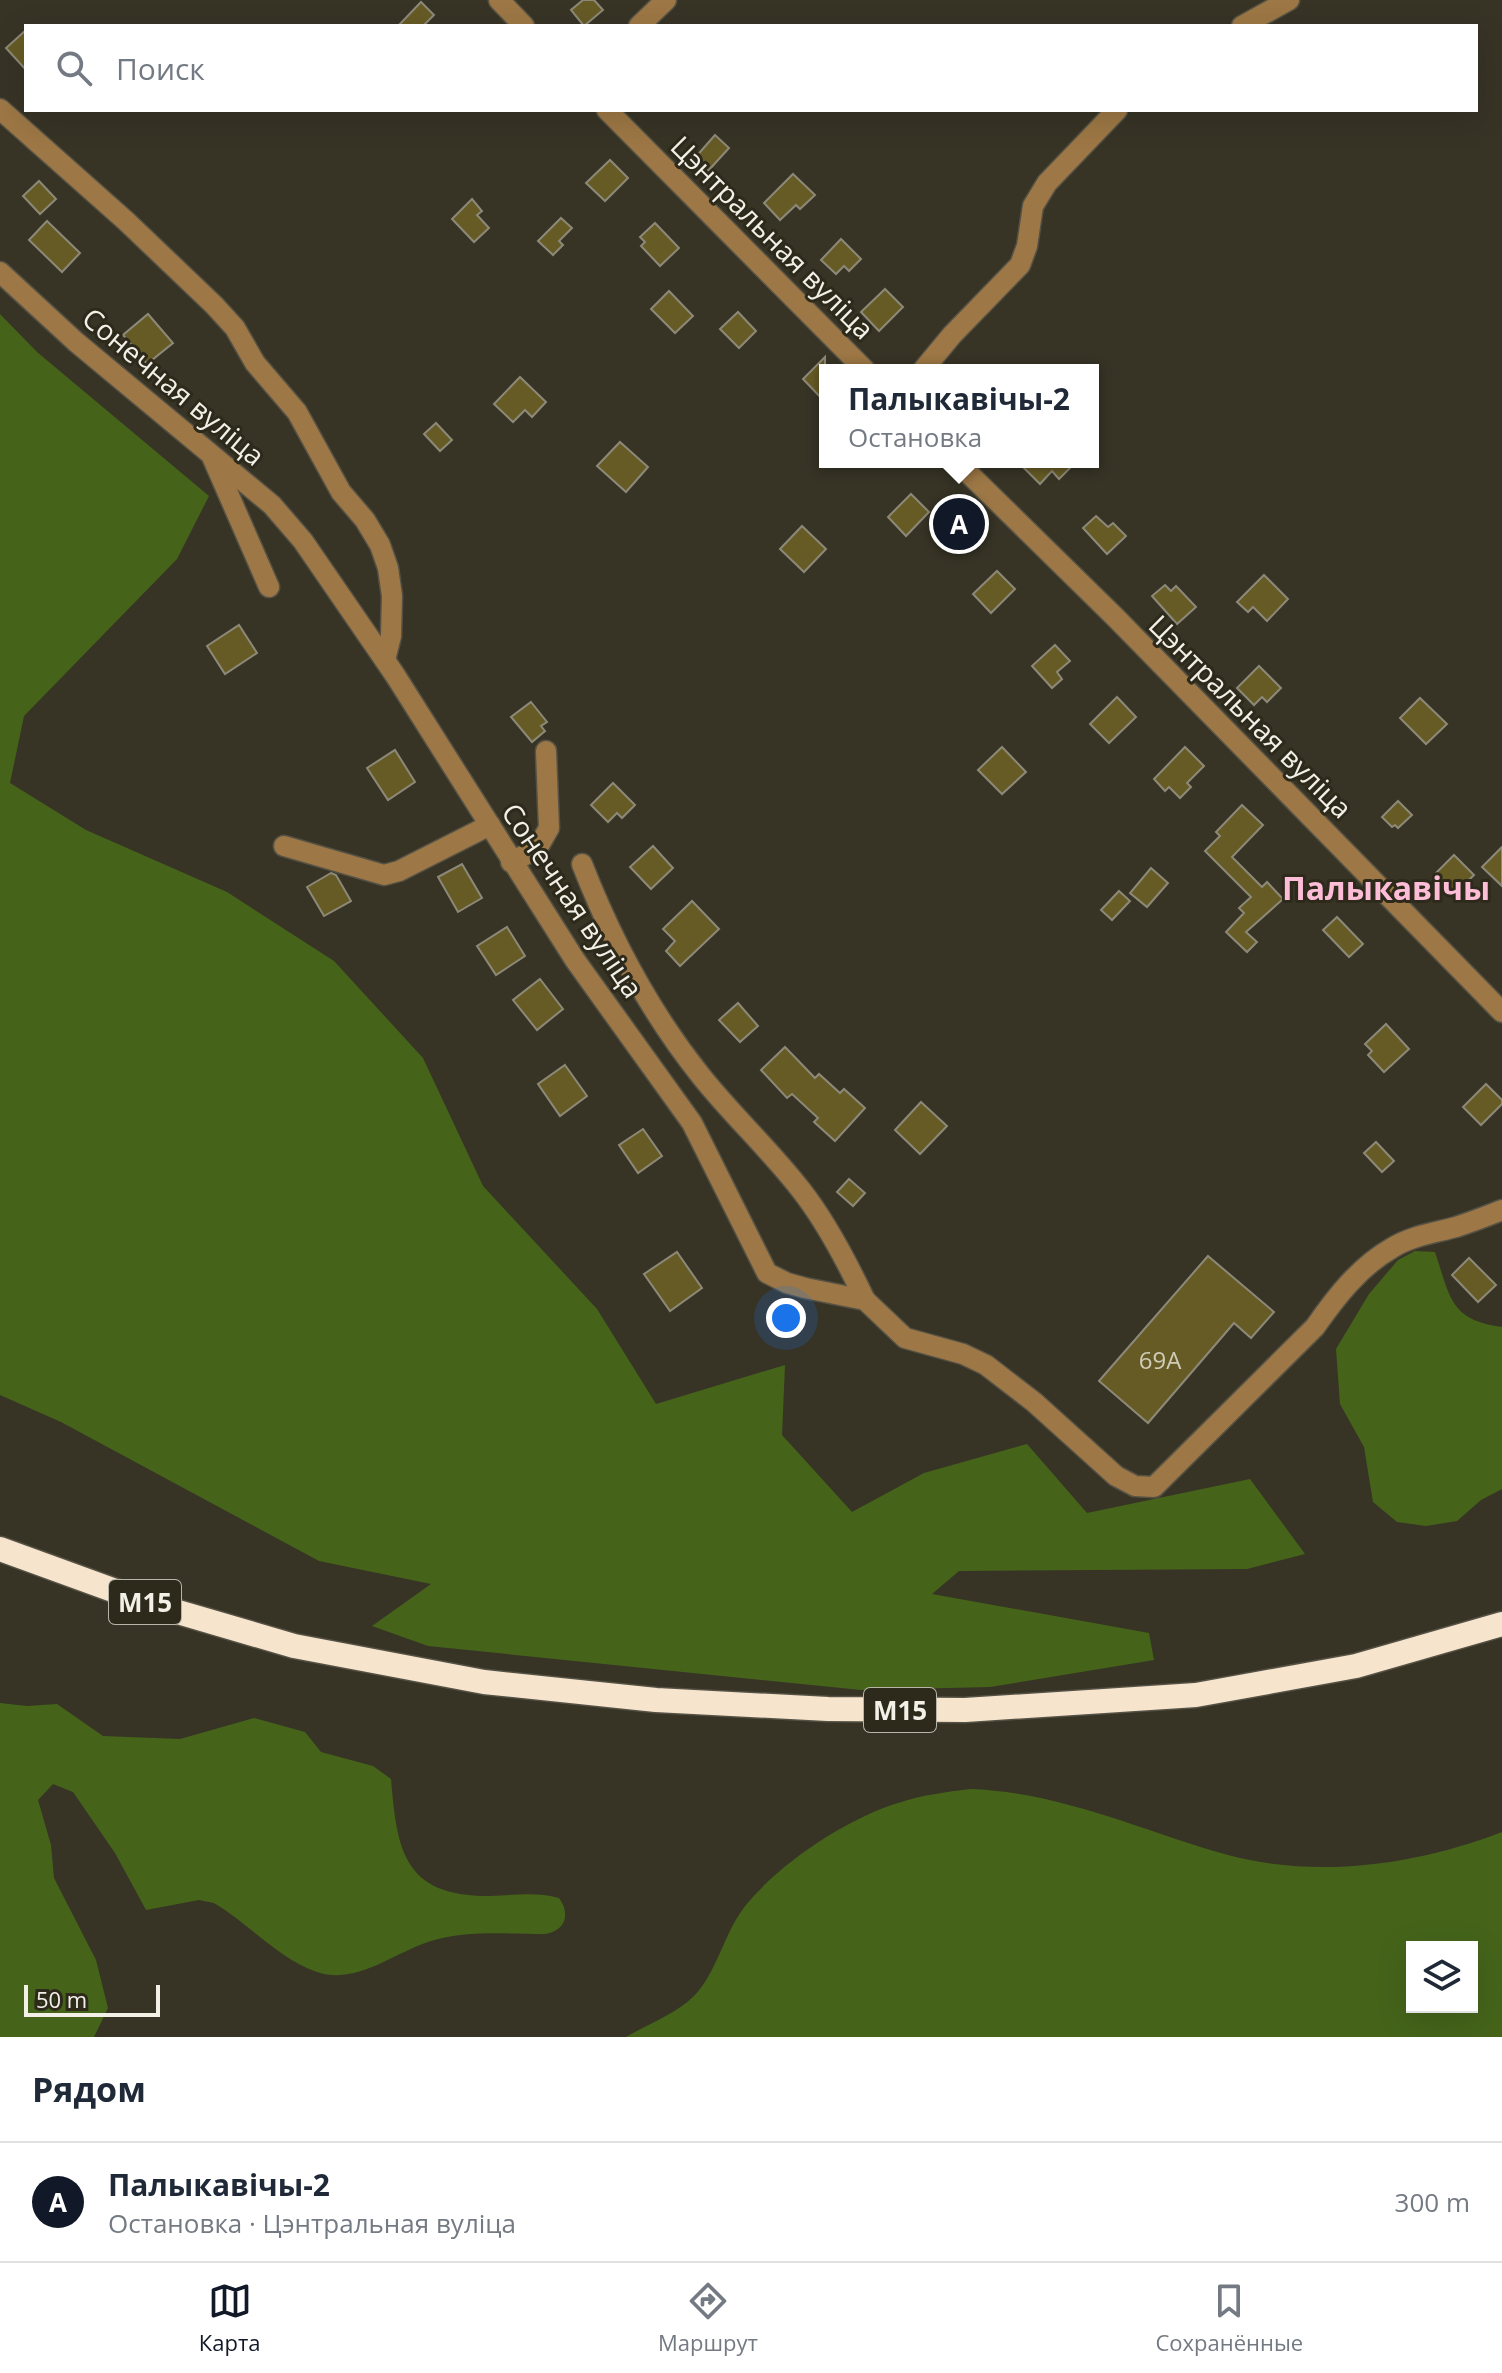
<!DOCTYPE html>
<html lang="ru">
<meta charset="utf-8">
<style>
body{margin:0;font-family:"Open Sans",sans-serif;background:#f6f6f7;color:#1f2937}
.controls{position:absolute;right:24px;bottom:24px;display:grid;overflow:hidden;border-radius:0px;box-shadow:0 8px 32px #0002}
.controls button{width:72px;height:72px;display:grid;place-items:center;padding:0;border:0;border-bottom:2px solid #e0e1e3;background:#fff;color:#1f2937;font:40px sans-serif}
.scale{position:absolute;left:24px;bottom:20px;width:136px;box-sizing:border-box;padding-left:8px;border:4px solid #f2f0e7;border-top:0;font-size:22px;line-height:28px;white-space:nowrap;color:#f2f0e7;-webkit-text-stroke:6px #2d2a1c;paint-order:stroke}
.you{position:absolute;left:786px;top:1318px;width:28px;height:28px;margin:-20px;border:6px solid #fff;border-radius:50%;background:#1a73e8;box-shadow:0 0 0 12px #1a73e833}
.badge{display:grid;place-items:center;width:52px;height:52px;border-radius:50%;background:#111827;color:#fff;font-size:26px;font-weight:700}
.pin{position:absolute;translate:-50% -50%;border:4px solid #fff;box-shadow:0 2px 8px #0006}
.popup{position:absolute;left:819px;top:364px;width:280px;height:104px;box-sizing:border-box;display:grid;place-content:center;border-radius:0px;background:#fff;filter:drop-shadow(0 2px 6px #0005);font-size:26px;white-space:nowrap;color:#747a83}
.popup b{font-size:30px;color:#1f2937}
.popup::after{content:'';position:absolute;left:50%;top:100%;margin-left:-16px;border:16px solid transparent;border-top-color:#fff}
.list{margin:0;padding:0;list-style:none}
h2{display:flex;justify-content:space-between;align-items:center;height:104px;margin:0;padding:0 32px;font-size:34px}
h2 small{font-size:26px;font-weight:400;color:#747a83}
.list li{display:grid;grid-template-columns:52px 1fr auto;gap:24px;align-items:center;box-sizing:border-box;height:120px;padding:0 32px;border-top:2px solid #e0e1e3}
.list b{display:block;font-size:30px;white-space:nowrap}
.list p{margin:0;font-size:26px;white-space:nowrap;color:#747a83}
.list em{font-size:26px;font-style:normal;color:#747a83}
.icon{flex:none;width:44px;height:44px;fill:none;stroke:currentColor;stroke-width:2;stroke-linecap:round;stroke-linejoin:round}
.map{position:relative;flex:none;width:1502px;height:2037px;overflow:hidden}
.search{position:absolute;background:#fff;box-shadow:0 8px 32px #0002;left:24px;right:24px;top:24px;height:88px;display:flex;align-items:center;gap:20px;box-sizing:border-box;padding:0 28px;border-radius:0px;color:#747a83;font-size:30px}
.sheet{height:224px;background:#fff}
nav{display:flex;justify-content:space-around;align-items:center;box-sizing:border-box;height:112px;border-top:2px solid #e0e1e3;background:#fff;font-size:22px;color:#747a83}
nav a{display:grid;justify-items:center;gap:4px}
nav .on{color:#111827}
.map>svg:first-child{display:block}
.green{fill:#45641a;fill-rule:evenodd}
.building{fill:#665b25;stroke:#8d8979;stroke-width:2}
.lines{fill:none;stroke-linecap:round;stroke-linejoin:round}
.minor-casing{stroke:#555245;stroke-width:23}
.highway-casing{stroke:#555245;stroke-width:27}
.minor{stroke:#9d7745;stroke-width:20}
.highway{stroke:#f7e4cd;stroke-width:24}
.labels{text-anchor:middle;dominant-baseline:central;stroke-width:6;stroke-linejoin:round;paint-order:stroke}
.number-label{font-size:24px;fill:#cfcbb6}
.shield{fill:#2d2a1c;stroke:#b7b5aa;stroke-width:2}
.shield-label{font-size:26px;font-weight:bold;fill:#f2f0e7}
.street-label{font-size:28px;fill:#f2f0e7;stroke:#2d2a1c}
.quarter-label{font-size:32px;font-weight:bold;fill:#fdbdd7;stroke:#2d2a1c}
</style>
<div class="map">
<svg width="1502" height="2037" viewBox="0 0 1502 2037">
<rect width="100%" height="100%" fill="#373426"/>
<g class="green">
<path d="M0,314l37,38 172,144 -32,63 -153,157 -14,67 76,47 141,62 107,69 89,97 60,128 114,123 59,95 129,-39 -3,70 70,77 72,-39 103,-29 60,69 163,-34 55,75 -58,15 -288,2 -27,23 217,39 5,27 -164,27 -129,3 -433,-44 -56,-20 59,-42 -112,-23 -258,-139 -61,-27z"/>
<path d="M1415,1251l20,1c15,44 14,68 67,75v162l-21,11 -24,21 -31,5 -29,-4 -24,-20 -9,-55 -24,-43 -4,-55 33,-55 29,-34z"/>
<path d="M0,1703l27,3 30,-2 46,32 77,3 74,-21 51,14 16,20 52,14 18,13c6,74 14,118 100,117 23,-1 47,-4 68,2 12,16 6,33 -14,36 -38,0 -81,-4 -117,8 -36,12 -72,43 -111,30 -38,-13 -69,-49 -103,-69l-15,-3 -53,10 -31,-57 -42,-61 -20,-8 -15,16 13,45 3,33 42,82 12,48 -14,29h-94z"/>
<path d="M970,1789c91,3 172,42 258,66 89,24 189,10 274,-23v205h-876c22,-13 50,-23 68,-41 24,-25 30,-64 52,-91 34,-42 100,-86 152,-102 24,-8 48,-11 72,-14zM1472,1947v60h-60v-60z"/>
</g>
<g class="building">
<path d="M583,0h11l9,10 -19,16 -13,-16z"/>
<path d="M421,2l13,13 -11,11h-25z"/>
<path d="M26,30v40l-20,-22z"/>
<path d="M715,135l14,13 -21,23 -14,-12z"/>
<path d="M610,160l18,18 -23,23 -19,-18z"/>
<path d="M793,174l22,21 -15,14 -4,-4 -16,15 -16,-17z"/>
<path d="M39,181l17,18 -16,15 -17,-18z"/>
<path d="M472,199l10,12 -5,4 12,13 -15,14 -22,-23z"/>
<path d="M561,218l11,10 -13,13 4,4 -10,10 -15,-14z"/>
<path d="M47,221l33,32 -18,19 -33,-32z"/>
<path d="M655,223l24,25 -19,18 -19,-20 4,-4 -5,-5z"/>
<path d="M841,239l20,20 -12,12 -5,-5 -8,8 -15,-14z"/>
<path d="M885,289l18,18 -24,24 -18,-19z"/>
<path d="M669,291l24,25 -18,17 -24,-24z"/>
<path d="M738,312l18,19 -17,17 -19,-19z"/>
<path d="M148,314l25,29 -26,21 -24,-29z"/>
<path d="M825,357v45l-22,-23z"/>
<path d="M520,377l26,25 -14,15 -7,-7 -12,12 -19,-18z"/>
<path d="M436,423l16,17 -12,11 -16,-17z"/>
<path d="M620,442l28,25 -22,25 -29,-26z"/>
<path d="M1018,462h58l-17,17 -7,-8 -12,13z"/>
<path d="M911,494l18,18 -23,24 -18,-19z"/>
<path d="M1096,516l12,11 5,-4 13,13 -19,18 -24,-26z"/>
<path d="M802,526l24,23 -22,23 -24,-23z"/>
<path d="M997,571l18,18 -24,24 -18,-19z"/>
<path d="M1264,575l24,24 -21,22 -14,-14 -5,5 -11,-10z"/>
<path d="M1165,585l6,6 5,-5 20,21 -19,17 -25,-28z"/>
<path d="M239,625l18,28 -32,21 -18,-28z"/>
<path d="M1055,645l15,16 -13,11 5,7 -10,9 -20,-22z"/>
<path d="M1259,666l22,22 -14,14 -5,-5 -8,8 -17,-17z"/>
<path d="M1117,697l19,20 -27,26 -19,-19z"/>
<path d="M1420,698l27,26 -21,20 -26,-26z"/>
<path d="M531,702l16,20 -6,4 4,5 -13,11 -21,-25z"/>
<path d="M1002,747l24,25 -24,22 -24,-24z"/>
<path d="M1185,747l19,19 -17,17 4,4 -11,11 -11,-11 -4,4 -11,-12z"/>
<path d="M395,750l20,32 -27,18 -21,-32z"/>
<path d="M613,783l22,22 -13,13 -5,-5 -9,9 -17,-17z"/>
<path d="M1398,801l14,14 -14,13 -3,-3 -3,2 -10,-10z"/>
<path d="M1242,805l21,20 -31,32 30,30 5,-5 16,17 -37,33 11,10 -10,10 -21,-20 18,-19 -5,-5 12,-11 -46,-46 15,-15 -4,-4z"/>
<path d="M653,846l20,22 -22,21 -21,-22z"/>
<path d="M1502,847v39l-20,-19z"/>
<path d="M1454,855l20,20 -21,21 -20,-20z"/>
<path d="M462,864l20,34 -24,14 -20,-35z"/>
<path d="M1151,868l17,15 -21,24 -17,-14z"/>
<path d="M331,873l5,2 15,26 -27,15 -17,-29z"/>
<path d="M1119,891l11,10 -18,19 -11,-10z"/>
<path d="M692,901l27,28 -39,37 -14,-15 9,-10 -12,-12z"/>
<path d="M1337,917l26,27 -14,13 -26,-27z"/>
<path d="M507,927l18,29 -29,19 -19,-29z"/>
<path d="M540,979l23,30 -26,21 -24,-30z"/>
<path d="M738,1003l20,23 -18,16 -21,-22z"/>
<path d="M1386,1024l23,25 -25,23 -16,-17 4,-4 -7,-7z"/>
<path d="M785,1047l30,31 4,-4 21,19 4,-4 21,19 -30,33 -21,-19 4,-4 -26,-24 -5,4 -26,-28z"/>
<path d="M565,1065l22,31 -27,20 -22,-32z"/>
<path d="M1486,1084l16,16v4l-21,21 -18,-18z"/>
<path d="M921,1102l26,24 -27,28 -25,-24z"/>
<path d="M643,1129l19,27 -24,17 -19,-28z"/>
<path d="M1376,1142l18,19 -12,11 -18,-19z"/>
<path d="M849,1179l16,14 -12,13 -16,-14z"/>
<path d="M677,1252l25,36 -32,23 -26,-37z"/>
<path d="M1208,1256l66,56 -23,26 -17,-15 -86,100 -49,-42z"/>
<path d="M1469,1258l27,27 -18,17 -26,-27z"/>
</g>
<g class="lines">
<g class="minor-casing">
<g id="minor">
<path d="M499,0l25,26"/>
<path d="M639,26l27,-26"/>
<path d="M1242,26l47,-26"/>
<path d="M0,109l126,112 88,84 21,23 20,35 42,49 44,80 24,28 15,25 8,23 4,28 -1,40 -6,24"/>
<path d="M607,110l258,260"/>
<path d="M0,272l76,70 196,163 31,36 92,134 180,285 117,163 75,150 20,10 18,5 60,12 40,38 58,16 23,11 48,37 82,74 19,10 19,1 161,-160c21,-30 44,-60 77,-79 19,-12 42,-15 64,-21 15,-5 31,-11 46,-17"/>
<path d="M923,370l29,-35 68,-70 7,-19 6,-40 14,-23 70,-73"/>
<path d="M213,459l56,128"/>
<path d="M957,462l158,155 387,395"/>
<path d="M284,846l100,29 15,-4 91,-46"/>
<path d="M511,862l26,-13 12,-21 -3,-77"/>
<path d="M582,864c30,77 67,147 119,212 31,39 69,74 100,114 26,33 46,72 64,110"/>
</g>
</g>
<g class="highway-casing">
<path id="highway" d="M0,1549l154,56 140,41 190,36 172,18 172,9 137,1 231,-15 160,-29 146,-42"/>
</g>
<use href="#minor" class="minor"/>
<use href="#highway" class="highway"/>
</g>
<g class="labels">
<g class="number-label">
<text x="1160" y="1359">69А</text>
</g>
<g class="shield">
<rect x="109" y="1580" width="72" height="44" rx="6"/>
<rect x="864" y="1688" width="72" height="44" rx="6"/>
</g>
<g class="shield-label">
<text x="145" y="1602">М15</text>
<text x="900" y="1710">М15</text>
</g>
<g class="street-label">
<text transform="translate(773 237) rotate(45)">Цэнтральная вуліца</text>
<text transform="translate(174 386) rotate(40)">Сонечная вуліца</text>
<text transform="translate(1251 716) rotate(45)">Цэнтральная вуліца</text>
<text transform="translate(573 900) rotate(56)">Сонечная вуліца</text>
</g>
<g class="quarter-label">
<text x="1386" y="887">Палыкавічы</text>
</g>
</g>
</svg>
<div class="controls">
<button><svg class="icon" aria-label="layers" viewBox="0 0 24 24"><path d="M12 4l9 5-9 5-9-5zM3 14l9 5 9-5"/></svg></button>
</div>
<div class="scale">50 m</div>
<div class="you"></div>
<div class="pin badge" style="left:959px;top:524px">A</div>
<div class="popup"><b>Палыкавічы-2</b>Остановка</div>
<div class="search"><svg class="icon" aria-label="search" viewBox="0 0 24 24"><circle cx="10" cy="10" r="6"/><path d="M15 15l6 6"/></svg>Поиск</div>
</div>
<section class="sheet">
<h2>Рядом<small></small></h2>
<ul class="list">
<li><span class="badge">A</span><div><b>Палыкавічы-2</b><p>Остановка · Цэнтральная вуліца</p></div><em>300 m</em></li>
</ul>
</section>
<nav>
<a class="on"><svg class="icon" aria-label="map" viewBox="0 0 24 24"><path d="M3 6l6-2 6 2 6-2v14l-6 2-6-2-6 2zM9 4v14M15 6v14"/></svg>Карта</a>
<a><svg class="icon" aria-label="directions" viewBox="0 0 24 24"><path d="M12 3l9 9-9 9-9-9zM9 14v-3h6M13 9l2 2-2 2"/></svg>Маршрут</a>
<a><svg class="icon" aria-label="saved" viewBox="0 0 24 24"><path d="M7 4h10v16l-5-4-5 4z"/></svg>Сохранённые</a>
</nav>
